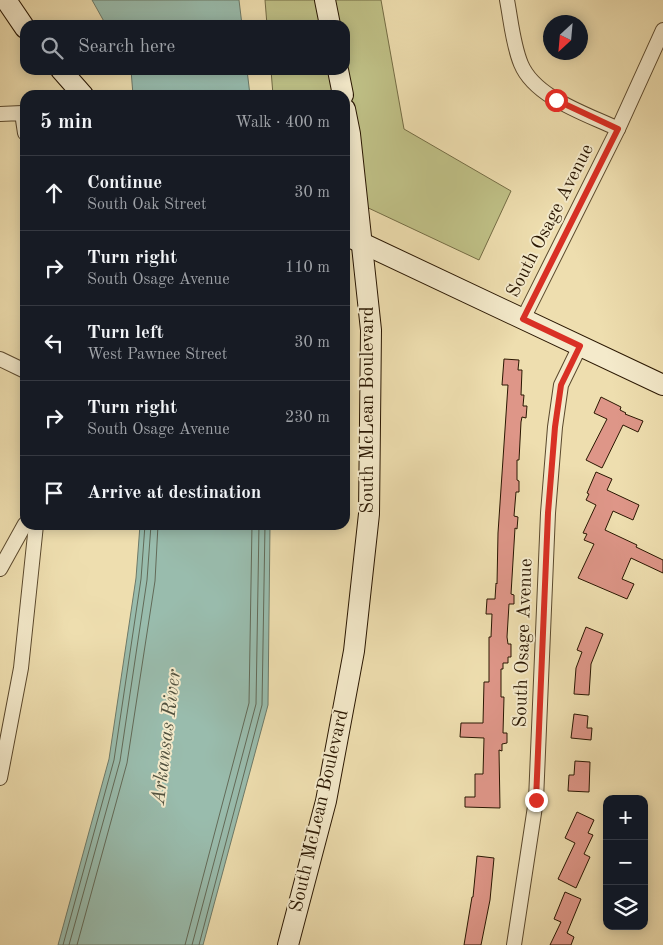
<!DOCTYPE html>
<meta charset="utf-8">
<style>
body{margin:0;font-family:"Old Standard TT",serif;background:#242831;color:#f1f3f6}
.controls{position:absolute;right:15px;bottom:15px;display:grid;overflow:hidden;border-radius:10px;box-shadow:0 2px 12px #0003}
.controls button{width:45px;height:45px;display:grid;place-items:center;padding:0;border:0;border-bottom:1px solid #363941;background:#171b24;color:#f1f3f6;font:25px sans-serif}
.compass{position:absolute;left:543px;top:15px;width:45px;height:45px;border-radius:50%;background:#171b24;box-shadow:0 2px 12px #0003;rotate:206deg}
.stop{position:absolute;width:15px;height:15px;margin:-11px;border:4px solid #d93025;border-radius:50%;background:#fff}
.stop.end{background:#d93025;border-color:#fff;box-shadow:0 1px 5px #0008}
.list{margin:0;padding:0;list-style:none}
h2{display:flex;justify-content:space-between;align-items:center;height:65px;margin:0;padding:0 20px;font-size:21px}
h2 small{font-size:16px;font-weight:400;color:#9ea1a6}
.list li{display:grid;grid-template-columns:32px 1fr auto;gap:15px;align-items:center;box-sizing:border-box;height:75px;padding:0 20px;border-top:1px solid #363941}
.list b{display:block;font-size:19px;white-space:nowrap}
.list p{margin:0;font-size:16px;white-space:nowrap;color:#9ea1a6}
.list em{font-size:16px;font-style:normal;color:#9ea1a6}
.icon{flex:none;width:28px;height:28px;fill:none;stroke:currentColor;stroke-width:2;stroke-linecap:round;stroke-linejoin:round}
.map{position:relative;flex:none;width:663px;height:945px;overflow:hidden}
.search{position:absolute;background:#171b24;box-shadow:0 2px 12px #0003;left:20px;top:20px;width:330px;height:55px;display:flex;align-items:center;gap:12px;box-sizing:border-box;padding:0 18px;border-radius:15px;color:#9ea1a6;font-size:19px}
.panel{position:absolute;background:#171b24;box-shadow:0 2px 12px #0003;left:20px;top:90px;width:330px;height:440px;border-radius:15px}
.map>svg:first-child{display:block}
.green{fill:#bfc086;stroke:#746c44}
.water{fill:#99bcad;stroke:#6d7a69}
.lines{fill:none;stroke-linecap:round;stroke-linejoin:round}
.shore{stroke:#626a58;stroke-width:1}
.building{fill:#de9688;stroke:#2a1702}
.minor-casing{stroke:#5b492d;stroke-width:16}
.secondary-casing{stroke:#2a1702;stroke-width:22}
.minor{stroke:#f4eacb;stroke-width:14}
.secondary{stroke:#f4eacb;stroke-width:20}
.route{stroke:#d93025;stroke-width:6}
.labels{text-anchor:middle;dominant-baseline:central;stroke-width:4;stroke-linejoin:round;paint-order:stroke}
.street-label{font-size:19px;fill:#2a1702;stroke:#f4eacb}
.water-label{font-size:20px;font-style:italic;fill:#51513e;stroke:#f4eacb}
</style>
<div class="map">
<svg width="663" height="945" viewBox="0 0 663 945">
<rect width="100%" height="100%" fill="#eedeaf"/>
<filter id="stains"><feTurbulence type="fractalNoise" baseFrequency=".004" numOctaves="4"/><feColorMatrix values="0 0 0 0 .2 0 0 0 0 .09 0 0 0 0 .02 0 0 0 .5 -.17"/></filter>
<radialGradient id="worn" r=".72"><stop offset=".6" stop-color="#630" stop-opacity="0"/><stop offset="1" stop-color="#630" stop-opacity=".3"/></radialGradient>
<path class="green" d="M265,0h116l23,129 107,62 -32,69 -134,-63v-102h-72l-2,-25h74v-45h-78z"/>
<g class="water">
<path d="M92,0h147l3,25h-136z"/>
<path d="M131,70h116l3,25h-117z"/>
<path d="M140,525h130l-2,180 -65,240h-145l51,-186 27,-181z"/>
</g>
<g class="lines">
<g class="shore">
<path d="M63,945l51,-185 27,-181 4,-54"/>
<path d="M69,945l51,-184 27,-181 4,-55"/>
<path d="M77,945l50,-182 28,-182 3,-56"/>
<path d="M185,945l64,-242 3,-178"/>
<path d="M192,945l64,-241 3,-179"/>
<path d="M199,945l63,-240 3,-180"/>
</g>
</g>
<g class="building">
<path d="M504,359l15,1 -1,10h4l-1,25h3l-1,11h4l-1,12 -4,-1 -1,5 -2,38h-2v20l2,1v11h-3l-2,24 4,1 -1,12 -2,-1 -4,66 3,1v9h-5l-2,33 1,7h3v13h-3v6h-5v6h-2v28h3l-1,36h4v10l-5,1v7l-3,-1 1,58 -35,-1v-10h10v-23h8l1,-36 -24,-1 1,-14h22l1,-41h5v-45h2l1,-23h-6l1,-15h8l1,-16 1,1 1,-51 10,-148h-6z"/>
<path d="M601,397l20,10 -1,3 6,3 -1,1 18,7 -5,11 -15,-7 -21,43 -16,-8 21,-41 -13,-6z"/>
<path d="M596,472l16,7 -5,11 32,15 -6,15 -20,-9 -8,19 32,15 -1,2 27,13v13l-32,-15 -9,21 12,5 -7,15 -49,-21 16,-34 -10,-4 3,-6 -4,-1 13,-28 -10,-5 3,-6 -2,-1z"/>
<path d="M586,627l17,7 -12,30 -2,31 -15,-1 2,-26 6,-16 -5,-2z"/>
<path d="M574,714l14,2 -1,12h5l-1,12 -20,-2z"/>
<path d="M575,761l15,1 -1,30 -21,-1 1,-16h5z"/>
<path d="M577,812l17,8 -6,13 5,2 -9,19 6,3 -14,31 -18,-9 17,-36 -10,-5z"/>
<path d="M477,856l17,2 -4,42 -9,45h-17l8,-48h1z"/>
<path d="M565,892l16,7 -14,34 7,4 -3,8h-21l11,-23 -7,-3z"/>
</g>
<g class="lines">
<g class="minor-casing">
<g id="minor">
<path d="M507,0c4,21 6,45 14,64 14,34 66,50 97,65"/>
<path d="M0,114l22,-1 3,20"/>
<path d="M523,319l95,-190 45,-99"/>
<path d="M0,359l25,12"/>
<path d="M0,569l25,-45"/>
<path d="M0,778l21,-110 15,-143"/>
<path d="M514,945l22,-145 12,-287 7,-86 6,-42 19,-39"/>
</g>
</g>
<g class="secondary-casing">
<g id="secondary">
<path d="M6,0l19,28"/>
<path d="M325,0l5,25"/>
<path d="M61,70l22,25"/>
<path d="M338,70l5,25"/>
<path d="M345,235l318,150"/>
<path d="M288,945l38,-144 28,-150 15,-137 2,-184 -21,-196 -5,-25"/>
</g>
</g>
<use href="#minor" class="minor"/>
<use href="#secondary" class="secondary"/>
</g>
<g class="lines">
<path class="route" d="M536,800l12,-287 7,-86 6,-42 19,-39 -57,-27 95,-190 -62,-29"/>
</g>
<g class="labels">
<g class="street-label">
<text transform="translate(551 221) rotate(-63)">South Osage Avenue</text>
<text transform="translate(368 410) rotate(-90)">South McLean Boulevard</text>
<text transform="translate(524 643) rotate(-88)">South Osage Avenue</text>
<text transform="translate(320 811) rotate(-77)">South McLean Boulevard</text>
</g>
<g class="water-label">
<text transform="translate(167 737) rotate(-83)">Arkansas River</text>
</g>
</g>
<rect width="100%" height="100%" filter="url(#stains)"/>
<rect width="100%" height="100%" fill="url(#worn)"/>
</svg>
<div class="controls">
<button>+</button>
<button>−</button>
<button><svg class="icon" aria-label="layers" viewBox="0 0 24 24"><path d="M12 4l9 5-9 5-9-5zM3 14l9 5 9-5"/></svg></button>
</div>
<svg class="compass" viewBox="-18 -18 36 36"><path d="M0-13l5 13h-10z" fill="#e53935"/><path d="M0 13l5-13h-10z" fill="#9ea1a6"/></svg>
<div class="stop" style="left:556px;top:100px"></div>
<div class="stop end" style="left:536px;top:800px"></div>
<div class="search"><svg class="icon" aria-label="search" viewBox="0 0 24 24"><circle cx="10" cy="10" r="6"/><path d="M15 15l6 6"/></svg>Search here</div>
<section class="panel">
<h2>5 min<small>Walk · 400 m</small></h2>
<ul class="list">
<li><svg class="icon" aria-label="ahead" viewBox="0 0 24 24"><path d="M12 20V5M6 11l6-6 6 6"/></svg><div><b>Continue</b><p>South Oak Street</p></div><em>30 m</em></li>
<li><svg class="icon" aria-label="right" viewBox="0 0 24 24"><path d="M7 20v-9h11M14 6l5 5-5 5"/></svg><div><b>Turn right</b><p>South Osage Avenue</p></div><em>110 m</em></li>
<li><svg class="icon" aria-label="left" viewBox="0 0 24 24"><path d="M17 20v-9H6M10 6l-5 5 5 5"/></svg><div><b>Turn left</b><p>West Pawnee Street</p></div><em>30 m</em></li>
<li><svg class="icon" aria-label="right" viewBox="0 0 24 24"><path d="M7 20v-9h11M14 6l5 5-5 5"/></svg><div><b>Turn right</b><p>South Osage Avenue</p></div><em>230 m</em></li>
<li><svg class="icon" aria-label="arrive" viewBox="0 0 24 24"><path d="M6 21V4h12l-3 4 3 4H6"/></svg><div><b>Arrive at destination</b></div></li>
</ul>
</section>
</div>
